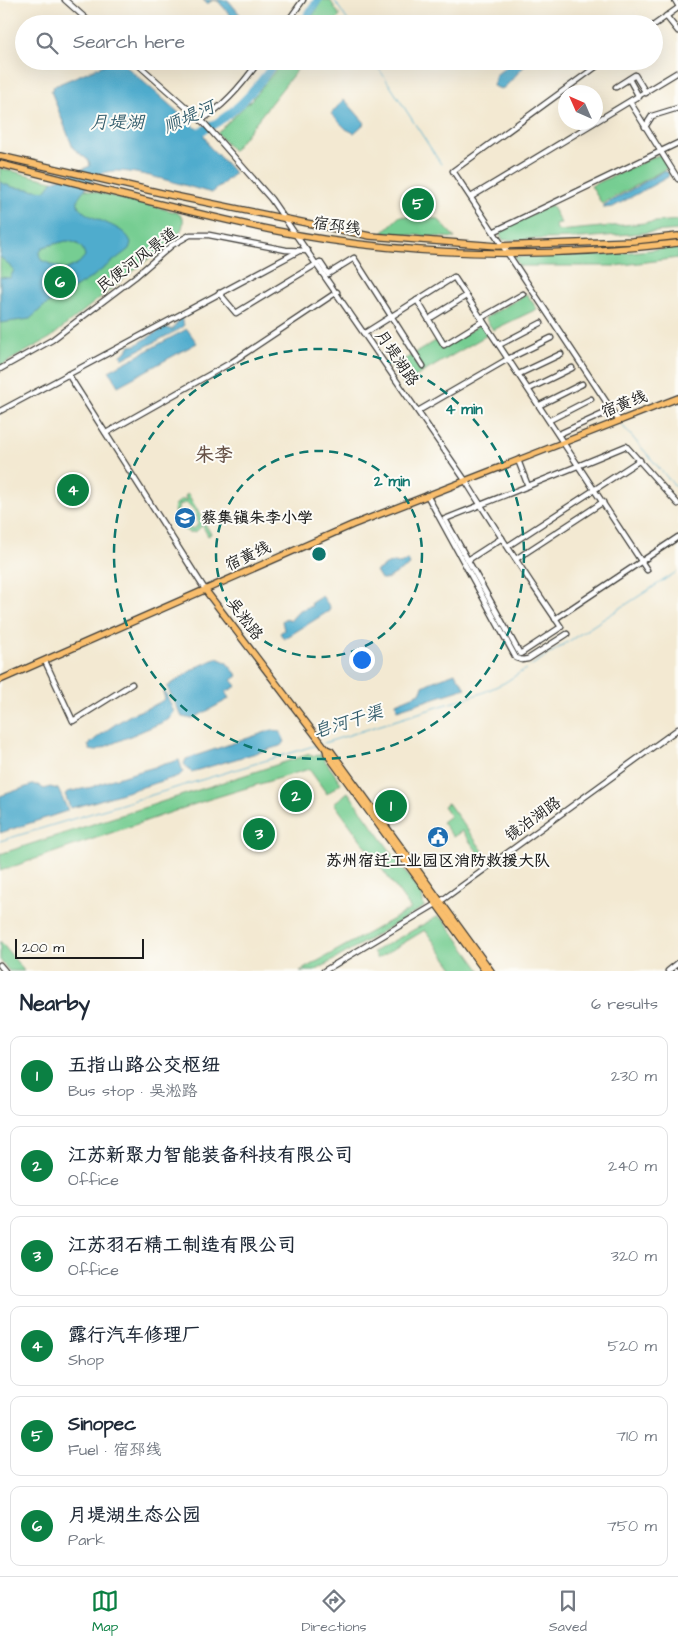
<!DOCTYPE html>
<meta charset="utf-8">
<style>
body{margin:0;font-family:"Architects Daughter","LXGW WenKai TC",sans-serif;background:#f6f6f7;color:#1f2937}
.compass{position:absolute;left:558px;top:85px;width:45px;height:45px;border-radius:50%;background:#fff;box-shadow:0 5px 20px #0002;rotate:315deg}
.scale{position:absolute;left:15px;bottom:12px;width:129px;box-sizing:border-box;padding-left:5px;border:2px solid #1c1c1c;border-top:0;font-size:14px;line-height:18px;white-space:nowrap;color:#1c1c1c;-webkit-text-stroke:4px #fdfcf7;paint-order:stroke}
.you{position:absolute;left:361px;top:659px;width:18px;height:18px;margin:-12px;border:4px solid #fff;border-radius:50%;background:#1a73e8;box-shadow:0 0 0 8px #1a73e833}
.badge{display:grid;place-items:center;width:32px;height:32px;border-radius:50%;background:#0b8043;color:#fff;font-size:16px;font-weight:700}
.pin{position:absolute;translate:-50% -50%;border:2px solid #fff;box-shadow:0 1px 5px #0006}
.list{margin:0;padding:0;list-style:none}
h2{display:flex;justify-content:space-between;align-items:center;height:65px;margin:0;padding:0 20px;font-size:21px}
h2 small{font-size:16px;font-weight:400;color:#747a83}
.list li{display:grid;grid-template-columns:32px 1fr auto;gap:15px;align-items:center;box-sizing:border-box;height:80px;margin:0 10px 10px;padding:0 10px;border:1px solid #e0e1e3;border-radius:10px}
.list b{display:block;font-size:19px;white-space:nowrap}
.list p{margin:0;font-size:16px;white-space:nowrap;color:#747a83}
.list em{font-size:16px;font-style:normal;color:#747a83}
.icon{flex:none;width:28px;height:28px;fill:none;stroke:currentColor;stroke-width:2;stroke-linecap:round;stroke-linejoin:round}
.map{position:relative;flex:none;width:678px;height:971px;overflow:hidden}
.search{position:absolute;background:#fff;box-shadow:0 5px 20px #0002;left:15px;right:15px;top:15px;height:55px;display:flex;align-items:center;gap:12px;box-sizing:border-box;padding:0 18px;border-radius:28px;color:#747a83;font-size:19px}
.sheet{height:605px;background:#fff}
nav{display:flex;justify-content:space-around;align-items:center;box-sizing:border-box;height:70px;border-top:1px solid #e0e1e3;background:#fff;font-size:14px;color:#747a83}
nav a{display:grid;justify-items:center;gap:2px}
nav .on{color:#0b8043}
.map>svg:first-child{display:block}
.green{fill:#76cd92;stroke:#497457;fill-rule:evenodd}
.water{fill:#4faccd;stroke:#366474;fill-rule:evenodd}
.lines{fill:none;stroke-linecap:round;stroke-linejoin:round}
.stream{stroke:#4faccd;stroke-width:1}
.river{stroke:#4faccd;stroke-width:8}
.minor-casing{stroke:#3c3b37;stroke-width:7}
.major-casing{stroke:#3c3b37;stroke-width:8}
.minor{stroke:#fff;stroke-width:4.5}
.major{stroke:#f9be6d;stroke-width:5.5}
.ring{fill:none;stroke:#0f766e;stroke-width:2.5;stroke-dasharray:9 6}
.labels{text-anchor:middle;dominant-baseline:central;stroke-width:4;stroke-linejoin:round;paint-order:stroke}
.street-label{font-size:16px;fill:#1c1c1c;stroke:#fdfcf7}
.poi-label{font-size:16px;font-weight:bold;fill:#1c1c1c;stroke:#fdfcf7;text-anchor:start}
.water-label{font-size:18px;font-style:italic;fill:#335d6c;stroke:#fdfcf7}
.quarter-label{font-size:19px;font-weight:bold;fill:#665147;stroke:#fdfcf7}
.centre{fill:#0f766e;stroke:#fdfcf7;stroke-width:2.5}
.ring-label{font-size:15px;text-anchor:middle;font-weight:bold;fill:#0f766e;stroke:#fdfcf7;stroke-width:4;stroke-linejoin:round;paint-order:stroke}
</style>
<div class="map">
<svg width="678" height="971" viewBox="0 0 678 971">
<rect width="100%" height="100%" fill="#fdfcf7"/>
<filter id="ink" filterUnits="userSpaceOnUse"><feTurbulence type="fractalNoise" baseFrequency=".02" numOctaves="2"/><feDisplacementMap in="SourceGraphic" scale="10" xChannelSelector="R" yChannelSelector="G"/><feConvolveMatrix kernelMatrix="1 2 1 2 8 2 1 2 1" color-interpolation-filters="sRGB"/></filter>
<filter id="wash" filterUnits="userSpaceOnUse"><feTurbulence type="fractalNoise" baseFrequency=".0096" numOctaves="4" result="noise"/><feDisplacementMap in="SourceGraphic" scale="20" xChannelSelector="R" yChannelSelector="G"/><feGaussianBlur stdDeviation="1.12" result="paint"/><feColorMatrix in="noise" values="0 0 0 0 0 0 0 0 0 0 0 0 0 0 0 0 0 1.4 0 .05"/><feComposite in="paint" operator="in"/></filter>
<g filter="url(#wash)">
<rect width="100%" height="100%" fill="#f3e9d2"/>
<g class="green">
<path d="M322,0h8l10,16 -7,8h-25z"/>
<path d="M283,61h21l-71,90 -16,-18 35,-34z"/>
<path d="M661,154l8,13 -67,37 -11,-18z"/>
<path d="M0,168l176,44 7,5c1,11 -2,15 -10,22l-123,99 -50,28z"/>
<path d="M551,205l10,18 -6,1 3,7 120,-11v10l-96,8 -79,2 -5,-9z"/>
<path d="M400,216l38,3 17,19 -73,-5z"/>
<path d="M678,247v11l-63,8h-96l-5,-9 89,-2z"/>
<path d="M527,294l10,15 -44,21 -8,-12z"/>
<path d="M481,324l8,10 -86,50 -13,-19 8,-5 2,2 39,-23 5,8z"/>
<path d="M188,494l23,40 -3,2 -6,-11c-12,20 -32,-5 -27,-20l6,-5h6l-2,-4zM186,503c7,3 14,15 11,23l-4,3 -8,-2 -8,-14 2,-8z"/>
<path d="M310,754l1,2 10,-1 20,28 -14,11 -18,-25 -102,31 -207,71v-17z"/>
<path d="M348,792l74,103 2,12 -109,64h-15l111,-62 -77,-106z"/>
<path d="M448,803l38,52 -4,3 -20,-27 -9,6 -11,-15 8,-6 -7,-10z"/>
<path d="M437,917l7,3 37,51h-26l-30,-41 -48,29 -4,-7z"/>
<path d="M0,941l21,26 3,4h-15l-9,-11z"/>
</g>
<g class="water">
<path d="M203,0h25l20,24h-10l-20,-23 -5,-1 -6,4z"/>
<path d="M113,61h7l84,74 5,11 26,27 -23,20c-24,-6 -84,-27 -105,-21 -9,2 -15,9 -21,16 -32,31 39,30 45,55l-2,6 -38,29 -48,29 -13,12 -30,4v-46l10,1 4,-8 -14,-13v-75l12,5 33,4 8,-10 37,-15 -1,-5 -16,-13 -22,-57 3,-5zM66,241c10,1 17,4 19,15l-6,7 -14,7 -24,-10 -2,-6 4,-7z"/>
<path d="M513,61h16l-24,26 -4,2 -8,-3 3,-11z"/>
<path d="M344,99l21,24 -11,10 -8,-4 -15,-15z"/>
<path d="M664,171l5,2 -1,4 -55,30 -9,1v-3z"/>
<path d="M181,317l3,8 -4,4 -58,30 -1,-4 6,-4 2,-5 7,-1 29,-18 7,3z"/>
<path d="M187,329l10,14 -79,43 -9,-15z"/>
<path d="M408,560l2,5 -23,14h-6l-5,-8c8,-4 15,-12 24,-7z"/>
<path d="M322,596l8,11 -1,4 -45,28 -4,-6 4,-3 -2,-9 5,-3 3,3 10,-11 12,-4 -1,-3z"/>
<path d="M217,658l9,4 12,14 -6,4 5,6 -11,6 3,7 -37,20 -10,-2 -15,-30 28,-19z"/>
<path d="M455,673l11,15 -69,22 -1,-7 24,-10 3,-7 8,-4z"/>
<path d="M165,691l9,21 -6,8 -73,31 -5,-1 -2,-5c12,-10 25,-20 39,-28 9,-6 33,-12 38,-19l-2,-5z"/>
<path d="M272,730l8,1 5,11 -5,4 -89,26 -7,-8 2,-5z"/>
<path d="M179,760l4,12 -4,4 -96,29 -13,3 -5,-14 2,-2 25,-5 21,-8z"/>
<path d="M32,785h6l6,4 6,-2 8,2 9,19v3l-67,22v-37z"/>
</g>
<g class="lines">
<g class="stream">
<path d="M334,0l16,24"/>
<path d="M374,61l67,103"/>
<path d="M622,425l56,65"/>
<path d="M324,743l158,-50 22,-10 174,-112"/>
<path d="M0,841l320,-97"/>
</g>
<g class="river">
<path d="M302,24l16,-24"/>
<path d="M192,135c38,-14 61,-42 84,-74"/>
</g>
</g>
</g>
<g filter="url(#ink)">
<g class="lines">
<g class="minor-casing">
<g id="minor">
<path d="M65,0l27,24"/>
<path d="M675,0l3,5"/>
<path d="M666,16l12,15"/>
<path d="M286,24l17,-24"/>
<path d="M654,25l24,-17"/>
<path d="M134,61l71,63 66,75 194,281c31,50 63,99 96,147l-41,27 -75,-135c61,-24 121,-48 181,-73l52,58"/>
<path d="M604,61l-151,110 166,250"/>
<path d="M629,79l10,18"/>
<path d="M616,87l19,-12 11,18"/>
<path d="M630,102l48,77"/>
<path d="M201,120c24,-14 42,-36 58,-59"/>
<path d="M645,127l7,-11 26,-8"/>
<path d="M471,197l207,-125"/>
<path d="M495,231l183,-88"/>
<path d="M219,293l17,20 84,-51 8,12 26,-16 69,108"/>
<path d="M417,300l27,45 39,-24"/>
<path d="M432,317l34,-21"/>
<path d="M481,318l42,-24"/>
<path d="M365,333l89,-56 193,293"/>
<path d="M499,345l42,-22"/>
<path d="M0,369l52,-29 83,-63 37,-32 18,-10h19l77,15 22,1"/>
<path d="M68,374l138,217"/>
<path d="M519,374l42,-20"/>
<path d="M529,389l43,-21"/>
<path d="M540,405l42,-21"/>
<path d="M0,411l299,-160"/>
<path d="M418,411l90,-52 43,-21"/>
<path d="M550,420l41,-21"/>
<path d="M106,433l126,-71 105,-70"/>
<path d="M559,434l44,-20"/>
<path d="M518,460l10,26"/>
<path d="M427,495l89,163 6,2 6,-1 39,-25"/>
<path d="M508,546l132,-86"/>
<path d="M516,559l87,-57"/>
<path d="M468,560l34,-22"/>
<path d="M555,619l123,-82"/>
<path d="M45,661l28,60 59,-37"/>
<path d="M0,965l5,6"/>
<path d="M324,971l117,-70 237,-172"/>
<path d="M668,971l10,-8"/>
<path d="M677,971h1"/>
</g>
</g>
<g class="major-casing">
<g id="major">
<path d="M0,156l170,39 200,41 127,10 136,-5 45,-5"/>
<path d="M0,164c90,22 181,47 272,66 133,27 271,29 406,13"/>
<path d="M206,591l120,158 5,2 160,220"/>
<path d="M0,680l352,-155 326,-127"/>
<path d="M326,749l1,5 158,217"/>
</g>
</g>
<use href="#minor" class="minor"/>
<use href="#major" class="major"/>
</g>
</g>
<g class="ring">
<circle cx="319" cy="554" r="103"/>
<circle cx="319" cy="554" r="205"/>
</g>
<defs>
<g id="school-disc" transform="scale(1.125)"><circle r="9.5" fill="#1f6fb2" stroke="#fdfcf7"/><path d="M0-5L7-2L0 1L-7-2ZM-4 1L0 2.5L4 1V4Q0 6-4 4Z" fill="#fff"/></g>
<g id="civic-disc" transform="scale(1.125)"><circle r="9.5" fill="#1f6fb2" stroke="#fdfcf7"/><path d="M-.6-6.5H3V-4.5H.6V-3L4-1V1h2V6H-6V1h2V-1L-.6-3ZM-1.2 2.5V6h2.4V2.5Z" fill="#fff"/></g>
</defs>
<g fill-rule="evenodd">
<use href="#school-disc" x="185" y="518"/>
<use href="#civic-disc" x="438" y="837"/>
</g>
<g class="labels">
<g class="street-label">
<text transform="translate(337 226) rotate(8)">宿邳线</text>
<text transform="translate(137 260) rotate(-37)">民便河风景道</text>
<text transform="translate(397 358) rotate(56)">月堤湖路</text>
<text transform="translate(624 404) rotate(-21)">宿黄线</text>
<text transform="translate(248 556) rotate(-25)">宿黄线</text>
<text transform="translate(245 619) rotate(53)">吴淞路</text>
<text transform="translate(533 819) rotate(-36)">镜泊湖路</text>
</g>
<g class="poi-label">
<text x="201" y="518">蔡集镇朱李小学</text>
<text x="438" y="861" text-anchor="middle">苏州宿迁工业园区消防救援大队</text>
</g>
<g class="water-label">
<text transform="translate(189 117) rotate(-24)">顺堤河</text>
<text x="117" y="122">月堤湖</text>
<text transform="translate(348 722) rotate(-17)">皂河干渠</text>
</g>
<g class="quarter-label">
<text x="214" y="455">朱李</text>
</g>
</g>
<circle cx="319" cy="554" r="8" class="centre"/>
<g class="ring-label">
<text x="464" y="414">4 min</text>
<text x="392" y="486">2 min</text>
</g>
</svg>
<svg class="compass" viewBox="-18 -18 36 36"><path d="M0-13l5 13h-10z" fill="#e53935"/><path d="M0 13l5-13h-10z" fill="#747a83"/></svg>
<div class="scale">200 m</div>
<div class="you"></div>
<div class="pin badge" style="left:391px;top:806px">1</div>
<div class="pin badge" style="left:296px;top:796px">2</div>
<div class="pin badge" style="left:259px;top:834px">3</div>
<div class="pin badge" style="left:73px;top:490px">4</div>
<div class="pin badge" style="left:418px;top:204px">5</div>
<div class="pin badge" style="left:60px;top:282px">6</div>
<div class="search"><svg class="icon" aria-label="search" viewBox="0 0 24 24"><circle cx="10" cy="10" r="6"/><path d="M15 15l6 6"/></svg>Search here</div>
</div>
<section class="sheet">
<h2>Nearby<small>6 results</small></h2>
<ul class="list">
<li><span class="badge">1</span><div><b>五指山路公交枢纽</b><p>Bus stop · 吴淞路</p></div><em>230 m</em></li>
<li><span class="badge">2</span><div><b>江苏新聚力智能装备科技有限公司</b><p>Office</p></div><em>240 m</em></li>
<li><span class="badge">3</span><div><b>江苏羽石精工制造有限公司</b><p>Office</p></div><em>320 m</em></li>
<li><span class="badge">4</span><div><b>露行汽车修理厂</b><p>Shop</p></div><em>520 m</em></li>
<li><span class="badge">5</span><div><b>Sinopec</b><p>Fuel · 宿邳线</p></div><em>710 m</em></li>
<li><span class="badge">6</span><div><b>月堤湖生态公园</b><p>Park</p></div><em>750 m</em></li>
</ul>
</section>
<nav>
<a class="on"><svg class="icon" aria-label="map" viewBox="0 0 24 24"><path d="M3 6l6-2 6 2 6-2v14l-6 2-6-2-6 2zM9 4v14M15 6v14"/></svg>Map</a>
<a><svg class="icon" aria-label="directions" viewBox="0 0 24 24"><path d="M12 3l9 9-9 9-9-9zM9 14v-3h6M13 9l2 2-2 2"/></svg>Directions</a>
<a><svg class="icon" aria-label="saved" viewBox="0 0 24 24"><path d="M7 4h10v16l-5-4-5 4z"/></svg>Saved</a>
</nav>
